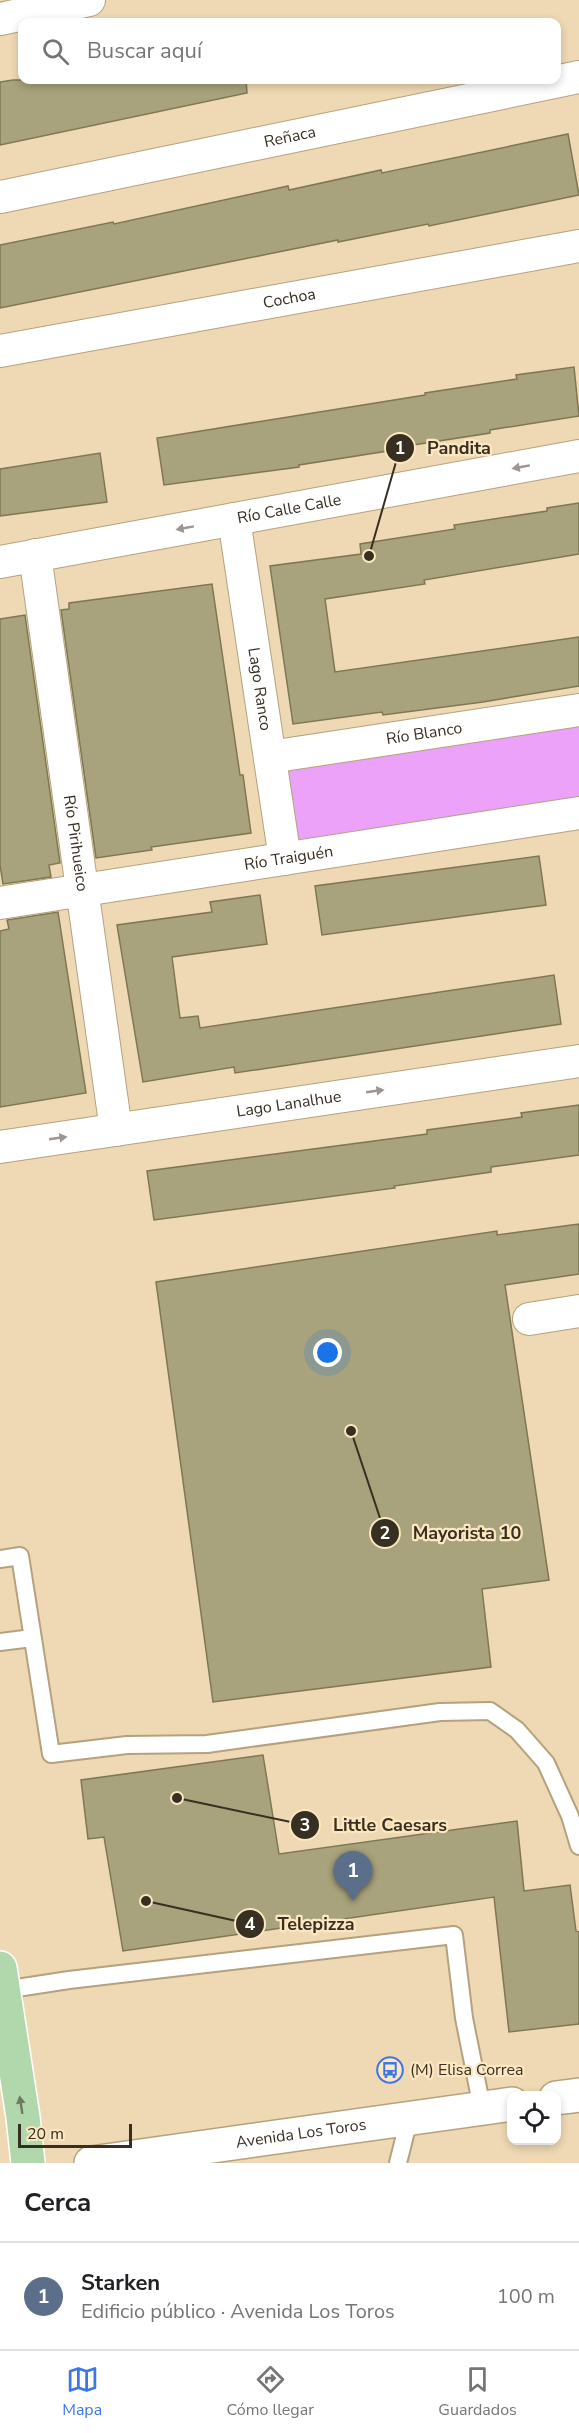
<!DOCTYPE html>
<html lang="es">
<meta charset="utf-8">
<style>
body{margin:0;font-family:"Nunito Sans",sans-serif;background:#f2f2f2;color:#202124}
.controls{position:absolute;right:18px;bottom:18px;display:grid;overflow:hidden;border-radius:12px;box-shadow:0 3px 9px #0003}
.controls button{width:54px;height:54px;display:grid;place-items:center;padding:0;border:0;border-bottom:2px solid #e0e0e0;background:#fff;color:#202124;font:30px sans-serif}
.scale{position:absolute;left:18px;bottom:15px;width:114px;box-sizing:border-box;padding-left:6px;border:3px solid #372f21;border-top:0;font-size:16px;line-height:21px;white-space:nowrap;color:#372f21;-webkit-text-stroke:4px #fce7c1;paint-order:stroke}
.you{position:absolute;left:328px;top:1353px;width:21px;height:21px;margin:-15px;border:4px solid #fff;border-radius:50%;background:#1a73e8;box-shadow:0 0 0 9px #1a73e833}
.badge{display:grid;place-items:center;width:39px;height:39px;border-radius:50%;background:#3c77e6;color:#fff;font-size:20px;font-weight:700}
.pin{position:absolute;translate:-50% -50px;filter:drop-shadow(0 2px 3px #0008)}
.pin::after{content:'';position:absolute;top:32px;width:21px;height:18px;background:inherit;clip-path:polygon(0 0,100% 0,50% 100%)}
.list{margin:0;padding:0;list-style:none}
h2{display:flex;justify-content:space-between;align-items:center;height:78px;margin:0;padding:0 24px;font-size:26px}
h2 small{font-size:20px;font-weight:400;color:#757577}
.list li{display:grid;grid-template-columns:39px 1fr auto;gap:18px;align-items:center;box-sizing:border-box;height:108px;padding:0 24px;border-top:2px solid #e0e0e0}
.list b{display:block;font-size:22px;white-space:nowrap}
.list p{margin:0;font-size:20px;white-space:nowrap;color:#757577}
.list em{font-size:20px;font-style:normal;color:#757577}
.icon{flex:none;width:33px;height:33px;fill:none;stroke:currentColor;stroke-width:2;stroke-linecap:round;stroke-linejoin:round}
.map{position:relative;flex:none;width:579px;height:2163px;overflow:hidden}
.search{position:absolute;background:#fff;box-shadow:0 3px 9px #0003;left:18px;right:18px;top:18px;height:66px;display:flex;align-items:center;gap:15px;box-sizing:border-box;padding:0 21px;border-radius:12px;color:#757577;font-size:22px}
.sheet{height:186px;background:#fff}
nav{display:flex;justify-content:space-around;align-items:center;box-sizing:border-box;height:84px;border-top:2px solid #e0e0e0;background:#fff;font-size:16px;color:#757577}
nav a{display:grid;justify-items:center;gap:3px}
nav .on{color:#3c77e6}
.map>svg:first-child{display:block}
.green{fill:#eca2f9}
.building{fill:#a8a37c;stroke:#7d7853;stroke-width:1.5}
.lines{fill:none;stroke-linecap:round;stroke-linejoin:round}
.service-casing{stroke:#b5a17d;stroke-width:20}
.minor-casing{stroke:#b5a17d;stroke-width:34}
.tertiary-casing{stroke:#b5a17d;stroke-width:36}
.primary-casing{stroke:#fff;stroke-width:36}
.service{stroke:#fff;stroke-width:16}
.minor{stroke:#fff;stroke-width:32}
.tertiary{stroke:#fff;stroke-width:33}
.primary{stroke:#b1d7ac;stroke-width:33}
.oneway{fill:#9b9790}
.oneway2{fill:#6e7b60}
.labels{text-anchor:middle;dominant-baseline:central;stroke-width:4.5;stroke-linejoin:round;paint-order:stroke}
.street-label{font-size:16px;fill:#372f21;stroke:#fce7c1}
.poi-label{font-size:16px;fill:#372f21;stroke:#fce7c1;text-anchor:start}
.leader{fill:none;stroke:#372f21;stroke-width:2}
.callout-dot{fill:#372f21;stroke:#fce7c1;stroke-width:2}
.mark-label{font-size:18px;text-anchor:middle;font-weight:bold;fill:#fff}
.callout-label{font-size:18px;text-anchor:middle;font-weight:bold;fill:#372f21;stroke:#fce7c1;stroke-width:4.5;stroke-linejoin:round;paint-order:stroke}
</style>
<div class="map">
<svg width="579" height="2163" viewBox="0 0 579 2163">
<rect width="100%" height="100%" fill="#efd9b4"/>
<path class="green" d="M579,724v82l-283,46 -11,-83z"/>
<g class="building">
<path d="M13,80h233l1,13 -247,52v-63z"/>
<path d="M568,134l11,61 -150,31 -1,-2 -90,18v-2l-338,68v-63l113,-23 1,2 174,-38 1,4 92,-20 1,3z"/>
<path d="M574,367l5,49 -89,14v3l-96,15v2l-95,15v2l-135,18 -7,-47 268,-43v-2l92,-14 -1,-4z"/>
<path d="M100,453l7,49 -107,14v-47z"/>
<path d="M579,503v51l-155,26 1,4 -100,15 10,73 244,-35v49l-96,16 -100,13 -1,-3 -89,12 -23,-158 91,-12 -1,-10 95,-15 -1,-4 93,-14v-3z"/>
<path d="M212,584l28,191h3l8,58 -100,14 1,3 -56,8 -35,-248 8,-1v-6z"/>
<path d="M25,615l35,248 -11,2 2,12 -48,7 -3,-19v-246z"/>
<path d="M539,856l7,49 -224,30 -7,-49z"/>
<path d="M260,895l7,49 -95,13 8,61 18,-2 2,12 354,-53 7,49 -326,49 -1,-6 -91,15 -26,-157 95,-13 -2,-10z"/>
<path d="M58,912l28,181 -86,14v-176l9,-2 -2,-9z"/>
<path d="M579,1105v50l-88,12v5l-97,14 1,2 -241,32 -7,-49 280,-37v-4l95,-13 -1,-4z"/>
<path d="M579,1224v50l-74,11 44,295 -67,9 9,78 -278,35 -57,-420 341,-51v4z"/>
<path d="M263,1755l16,99 238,-33 7,70 46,-6 6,46 3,1v92l-70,8 -15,-135 -371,54 -19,-114 -16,2 -7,-59z"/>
</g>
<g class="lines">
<g class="service-casing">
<g id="service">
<path d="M0,1559l20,-3 31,198 76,-9 80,-1 233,-32 50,-1 27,19 29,33 24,53 9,30"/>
<path d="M0,1642l32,-4"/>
<path d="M4,1990l65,-10 385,-45 10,83 18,90"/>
<path d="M398,2163l11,-44"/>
</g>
</g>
<g class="minor-casing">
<g id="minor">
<path d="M0,19l89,-19"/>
<path id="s1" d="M0,197l579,-120"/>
<path id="s2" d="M0,351l579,-105"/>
<path id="s3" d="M234,519l51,340"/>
<path id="s4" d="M35,555l81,575"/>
<path id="s5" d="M0,562l579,-106"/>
<path id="s6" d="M270,757l309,-47"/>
<path id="s7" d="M0,903l579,-90"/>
<path id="s8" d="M0,1147l579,-86"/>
<path d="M529,1319l50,-8"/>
</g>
</g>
<g class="tertiary-casing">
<g id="tertiary">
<path d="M556,2098l23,-3"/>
<path id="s9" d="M91,2163l421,-59"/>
</g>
</g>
<g class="primary-casing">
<path id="primary" d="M0,1968l23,149 5,46"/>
</g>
<use href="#service" class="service"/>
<use href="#minor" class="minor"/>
<use href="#tertiary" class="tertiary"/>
<use href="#primary" class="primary"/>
</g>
<defs><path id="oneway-solid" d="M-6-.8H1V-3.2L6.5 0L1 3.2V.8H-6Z" transform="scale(1.5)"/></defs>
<g class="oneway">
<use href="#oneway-solid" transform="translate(521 467) rotate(170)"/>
<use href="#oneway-solid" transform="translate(185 528) rotate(170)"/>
<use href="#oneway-solid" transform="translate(375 1091) rotate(-8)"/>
<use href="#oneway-solid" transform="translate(58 1138) rotate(-8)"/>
</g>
<use class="oneway2" href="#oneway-solid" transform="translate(21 2105) rotate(-99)"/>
<defs>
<g id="bus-ring" transform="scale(1.35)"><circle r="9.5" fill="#fce7c1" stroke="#3c77e6" stroke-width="1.5"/><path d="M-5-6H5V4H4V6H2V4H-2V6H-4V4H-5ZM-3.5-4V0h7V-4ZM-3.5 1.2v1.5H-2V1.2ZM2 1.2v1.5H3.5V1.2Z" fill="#3c77e6"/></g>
</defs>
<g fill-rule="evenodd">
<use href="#bus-ring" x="390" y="2070"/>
</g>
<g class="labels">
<g class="street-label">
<text stroke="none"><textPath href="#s1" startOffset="296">Reñaca</textPath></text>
<text stroke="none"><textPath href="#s2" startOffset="294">Cochoa</textPath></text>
<text stroke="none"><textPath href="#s5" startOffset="294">Río Calle Calle</textPath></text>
<text stroke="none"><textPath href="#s3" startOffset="172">Lago Ranco</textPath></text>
<text stroke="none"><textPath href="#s6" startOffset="156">Río Blanco</textPath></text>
<text stroke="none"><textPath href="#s4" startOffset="291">Río Pirihueico</textPath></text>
<text stroke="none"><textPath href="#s7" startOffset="292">Río Traiguén</textPath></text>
<text stroke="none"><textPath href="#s8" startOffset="292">Lago Lanalhue</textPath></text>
<text stroke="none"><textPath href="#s9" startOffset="212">Avenida Los Toros</textPath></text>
</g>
<g class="poi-label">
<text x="410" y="2070">(M) Elisa Correa</text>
</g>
</g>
<path class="leader" d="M369 556L400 448M351 1431L385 1533M177 1798L305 1825M146 1901L250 1924"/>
<g class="callout-dot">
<circle cx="369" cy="556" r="6"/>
<circle cx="351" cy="1431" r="6"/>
<circle cx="177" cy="1798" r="6"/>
<circle cx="146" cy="1901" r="6"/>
<circle cx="400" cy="448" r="15"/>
<circle cx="385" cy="1533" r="15"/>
<circle cx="305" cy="1825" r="15"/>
<circle cx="250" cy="1924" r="15"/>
</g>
<g class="mark-label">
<text x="400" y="454">1</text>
<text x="385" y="1539">2</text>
<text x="305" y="1831">3</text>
<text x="250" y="1930">4</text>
</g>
<g class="callout-label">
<text x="459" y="454">Pandita</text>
<text x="467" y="1539">Mayorista 10</text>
<text x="390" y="1831">Little Caesars</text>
<text x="316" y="1930">Telepizza</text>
</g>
</svg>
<div class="controls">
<button><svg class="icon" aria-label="locate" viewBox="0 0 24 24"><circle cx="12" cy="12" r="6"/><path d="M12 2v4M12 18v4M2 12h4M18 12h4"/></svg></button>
</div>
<div class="scale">20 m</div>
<div class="you"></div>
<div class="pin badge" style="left:353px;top:1901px;background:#5c6f8a">1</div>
<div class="search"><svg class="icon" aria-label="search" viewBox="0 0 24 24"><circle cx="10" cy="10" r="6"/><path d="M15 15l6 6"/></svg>Buscar aquí</div>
</div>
<section class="sheet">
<h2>Cerca<small></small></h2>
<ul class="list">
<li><span class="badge" style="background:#5c6f8a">1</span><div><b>Starken</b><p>Edificio público · Avenida Los Toros</p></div><em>100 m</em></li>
</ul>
</section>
<nav>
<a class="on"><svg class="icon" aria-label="map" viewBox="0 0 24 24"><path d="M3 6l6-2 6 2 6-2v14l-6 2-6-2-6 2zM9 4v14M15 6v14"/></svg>Mapa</a>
<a><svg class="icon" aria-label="directions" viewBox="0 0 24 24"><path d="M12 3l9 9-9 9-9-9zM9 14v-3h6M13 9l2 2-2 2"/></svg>Cómo llegar</a>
<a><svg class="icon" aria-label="saved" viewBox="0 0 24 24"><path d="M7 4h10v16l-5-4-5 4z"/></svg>Guardados</a>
</nav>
